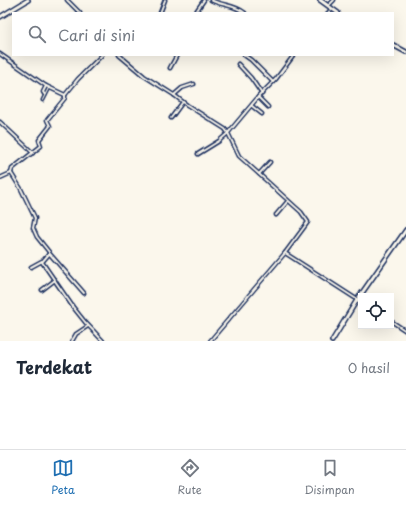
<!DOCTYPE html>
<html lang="id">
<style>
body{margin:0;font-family:"Playpen Sans",sans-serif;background:#f2f2f3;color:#1f2937}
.controls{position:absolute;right:12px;bottom:12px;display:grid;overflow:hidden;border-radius:0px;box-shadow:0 4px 16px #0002}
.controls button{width:36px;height:36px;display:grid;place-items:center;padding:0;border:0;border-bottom:1px solid #e0e1e3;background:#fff;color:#1f2937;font:20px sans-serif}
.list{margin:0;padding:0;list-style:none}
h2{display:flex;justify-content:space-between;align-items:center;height:52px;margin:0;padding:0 16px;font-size:17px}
h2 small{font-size:13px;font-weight:400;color:#747a83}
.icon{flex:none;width:22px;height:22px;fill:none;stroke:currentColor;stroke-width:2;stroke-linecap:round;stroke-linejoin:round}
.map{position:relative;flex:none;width:406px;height:341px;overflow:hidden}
.search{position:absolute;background:#fff;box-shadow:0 4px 16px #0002;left:12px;right:12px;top:12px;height:44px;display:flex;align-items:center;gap:10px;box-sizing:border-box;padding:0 14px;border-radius:0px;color:#747a83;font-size:15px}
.sheet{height:108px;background:#fff}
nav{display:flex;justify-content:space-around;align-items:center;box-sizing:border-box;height:56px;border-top:1px solid #e0e1e3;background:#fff;font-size:11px;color:#747a83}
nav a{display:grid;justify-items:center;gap:2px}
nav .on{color:#1f6fb2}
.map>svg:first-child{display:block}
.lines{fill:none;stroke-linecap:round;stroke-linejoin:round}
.street-casing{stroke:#1b2f5e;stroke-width:5}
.secondary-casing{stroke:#1b2f5e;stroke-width:6}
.street{stroke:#fbf7ec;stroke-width:2}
.secondary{stroke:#fbf7ec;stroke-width:3}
</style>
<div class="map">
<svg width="406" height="341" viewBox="0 0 406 341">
<rect width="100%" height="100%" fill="#fbf7ec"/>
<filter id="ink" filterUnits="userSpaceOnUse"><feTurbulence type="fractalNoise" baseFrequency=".025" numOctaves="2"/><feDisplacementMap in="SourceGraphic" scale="8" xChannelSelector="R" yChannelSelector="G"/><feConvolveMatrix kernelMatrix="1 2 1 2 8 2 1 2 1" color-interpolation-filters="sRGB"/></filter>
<g filter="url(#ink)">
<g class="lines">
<g class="street-casing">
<g id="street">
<path d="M67,0l13,13"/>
<path d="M211,0c11,6 23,4 34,13"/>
<path d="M329,5l5,-5"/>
<path d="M160,13l5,-13"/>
<path d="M195,13l9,-13"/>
<path d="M328,13l3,-4"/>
<path d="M0,54l46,32 19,9 13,-16 24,-24"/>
<path d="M119,55l25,21 30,19 13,10 38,24 3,4 11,23 62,56 7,10 -23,31 -75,88"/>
<path d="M244,55l7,5 22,22"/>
<path d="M238,64l13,14 11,16"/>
<path d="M170,68l7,-13"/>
<path d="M45,95l-2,-3 3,-6"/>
<path d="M174,95l8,-7 12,-4"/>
<path d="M258,97l10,10"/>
<path d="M43,100l6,-12"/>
<path d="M252,106l10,8"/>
<path d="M171,118l11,-15"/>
<path d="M0,122l33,31"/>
<path d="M198,154l21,-13 9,-8 31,-37 17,-17 18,-24"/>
<path d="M11,173l10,16 14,29 -2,10 4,9 12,15v2l-7,8 31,45 12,15 18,19"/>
<path d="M259,174l11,-12"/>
<path d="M0,178l11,-5 1,-4 29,-23 -2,-6 11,-14 -3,-6 18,-22v-3"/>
<path d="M276,215l12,-14"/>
<path d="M49,253l35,40"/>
<path d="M285,253l76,49"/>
<path d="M31,267l11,-6"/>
<path d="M42,290l13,-10"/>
<path d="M391,321l15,10"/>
<path d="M72,341l4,-7 12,-8"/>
</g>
</g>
<g class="secondary-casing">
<g id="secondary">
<path d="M320,0l18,13"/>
<path d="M0,17l28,-17"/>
<path d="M393,45l13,7"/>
<path d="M332,341l25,-41 49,-70"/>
</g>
</g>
<use href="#street" class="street"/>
<use href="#secondary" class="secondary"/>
</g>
</g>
</svg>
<div class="controls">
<button><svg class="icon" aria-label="locate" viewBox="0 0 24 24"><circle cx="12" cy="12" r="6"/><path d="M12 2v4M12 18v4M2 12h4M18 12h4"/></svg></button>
</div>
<div class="search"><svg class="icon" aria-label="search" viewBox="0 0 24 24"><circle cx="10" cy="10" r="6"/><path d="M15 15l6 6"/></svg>Cari di sini</div>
</div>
<section class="sheet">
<h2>Terdekat<small>0 hasil</small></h2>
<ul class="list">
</ul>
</section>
<nav>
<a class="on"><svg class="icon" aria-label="map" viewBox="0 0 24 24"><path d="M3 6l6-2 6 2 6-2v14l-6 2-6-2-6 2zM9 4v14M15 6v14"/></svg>Peta</a>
<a><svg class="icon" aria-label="directions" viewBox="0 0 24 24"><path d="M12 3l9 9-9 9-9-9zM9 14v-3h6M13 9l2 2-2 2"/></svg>Rute</a>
<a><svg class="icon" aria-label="saved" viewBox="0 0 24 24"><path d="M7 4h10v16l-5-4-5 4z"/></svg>Disimpan</a>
</nav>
